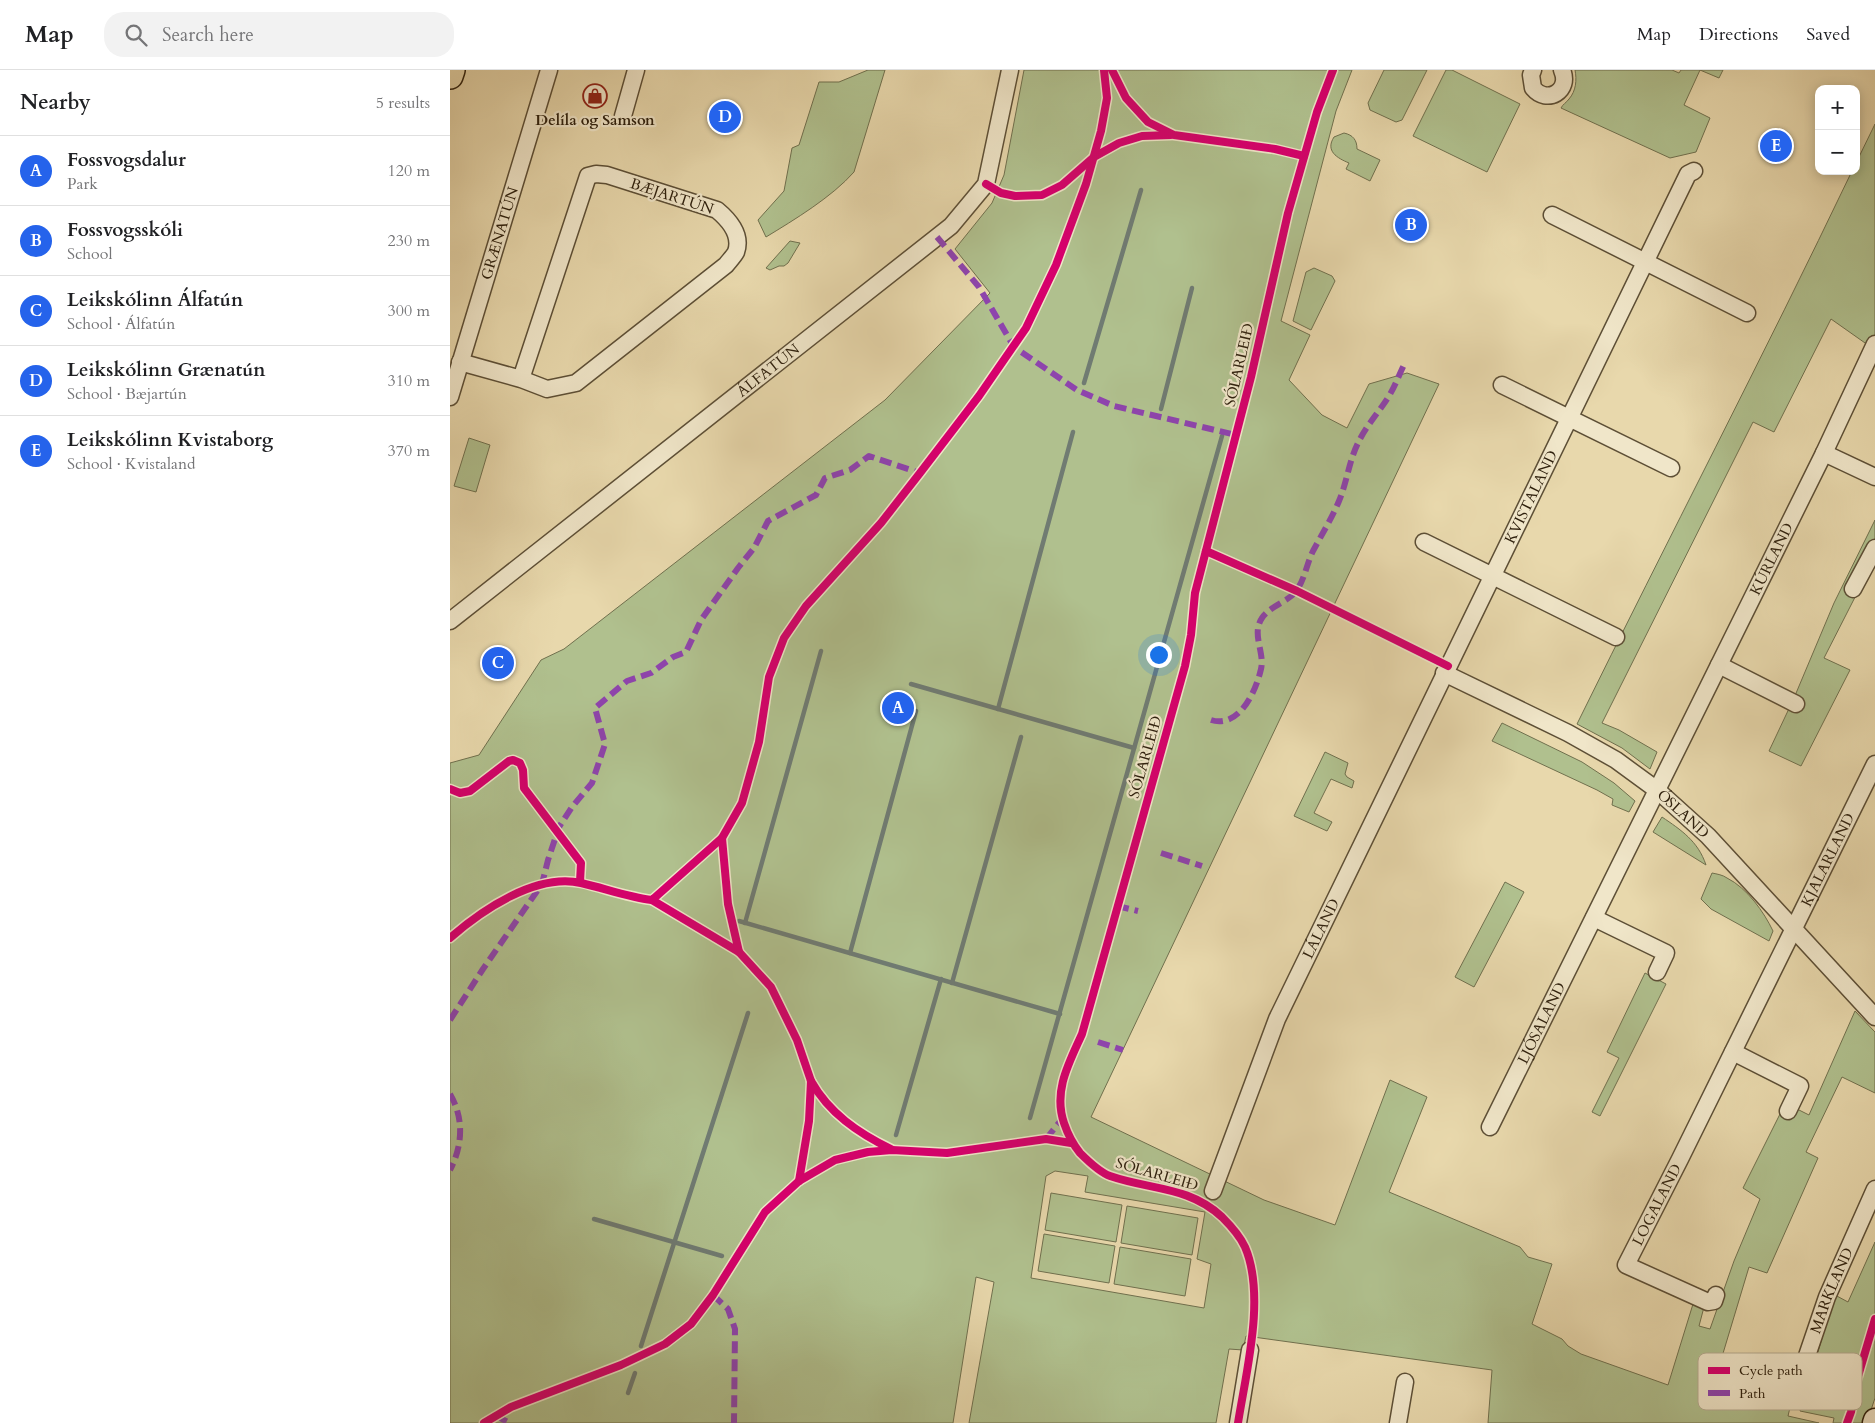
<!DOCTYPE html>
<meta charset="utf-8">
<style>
body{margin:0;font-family:Cardo,serif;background:#f2f2f2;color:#202124}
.controls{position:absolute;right:15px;top:15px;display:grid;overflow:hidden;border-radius:10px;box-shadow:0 2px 12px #0003}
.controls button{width:45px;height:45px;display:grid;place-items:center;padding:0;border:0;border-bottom:1px solid #e0e0e0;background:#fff;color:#202124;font:25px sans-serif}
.you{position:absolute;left:708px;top:584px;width:18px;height:18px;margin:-12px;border:4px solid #fff;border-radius:50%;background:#1a73e8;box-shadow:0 0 0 8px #1a73e833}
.badge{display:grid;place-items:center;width:32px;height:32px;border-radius:50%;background:#2563eb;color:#fff;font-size:16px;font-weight:700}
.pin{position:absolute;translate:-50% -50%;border:2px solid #fff;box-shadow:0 1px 5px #0006}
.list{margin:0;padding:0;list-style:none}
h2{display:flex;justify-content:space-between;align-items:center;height:65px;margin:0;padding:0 20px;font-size:21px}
h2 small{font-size:16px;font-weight:400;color:#757577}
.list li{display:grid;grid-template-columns:32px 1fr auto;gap:15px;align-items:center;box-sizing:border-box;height:70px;padding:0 20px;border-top:1px solid #e0e0e0}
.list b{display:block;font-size:19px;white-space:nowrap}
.list p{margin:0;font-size:16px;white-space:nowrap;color:#757577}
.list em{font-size:16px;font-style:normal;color:#757577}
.icon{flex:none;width:28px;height:28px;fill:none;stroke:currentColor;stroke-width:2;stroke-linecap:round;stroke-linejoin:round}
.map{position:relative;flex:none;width:1425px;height:1353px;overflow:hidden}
header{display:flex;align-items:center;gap:30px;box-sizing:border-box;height:70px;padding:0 25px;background:#fff;border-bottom:1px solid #e0e0e0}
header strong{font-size:24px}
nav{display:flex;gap:28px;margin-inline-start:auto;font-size:18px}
.search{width:350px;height:45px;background:#f2f2f2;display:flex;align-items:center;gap:12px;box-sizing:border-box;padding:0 18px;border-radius:20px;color:#757577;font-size:19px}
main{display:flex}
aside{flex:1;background:#fff}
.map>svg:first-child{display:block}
.green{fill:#b0c08e;stroke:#70704e;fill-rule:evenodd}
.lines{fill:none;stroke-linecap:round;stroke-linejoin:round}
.stream{stroke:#707b72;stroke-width:4.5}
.street-casing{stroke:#5d4f36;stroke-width:19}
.secondary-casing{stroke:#2f210e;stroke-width:25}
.primary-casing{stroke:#2f210e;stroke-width:28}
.street{stroke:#f0e6c9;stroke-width:16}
.secondary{stroke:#f0e6c9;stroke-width:22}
.primary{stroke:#e8d8ac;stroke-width:25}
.quiet{stroke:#8e44ad;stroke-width:6;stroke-dasharray:12 6;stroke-linecap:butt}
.cycleway-casing{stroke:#f0e6c9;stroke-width:11}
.cycleway{stroke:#d6006c;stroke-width:8}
.labels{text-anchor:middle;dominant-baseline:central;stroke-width:4.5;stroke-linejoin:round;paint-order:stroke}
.poi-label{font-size:15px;font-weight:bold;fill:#2f210e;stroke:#f0e6c9}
.street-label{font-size:15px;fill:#2f210e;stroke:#f0e6c9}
.key{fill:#f0e6c9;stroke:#b6ab91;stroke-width:1}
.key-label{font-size:14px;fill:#2f210e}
</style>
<header>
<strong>Map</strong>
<div class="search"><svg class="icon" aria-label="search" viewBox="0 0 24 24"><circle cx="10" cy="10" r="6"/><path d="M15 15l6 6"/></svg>Search here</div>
<nav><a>Map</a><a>Directions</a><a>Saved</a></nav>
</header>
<main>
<aside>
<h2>Nearby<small>5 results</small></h2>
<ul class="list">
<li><span class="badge">A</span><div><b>Fossvogsdalur</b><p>Park</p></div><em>120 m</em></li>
<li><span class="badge">B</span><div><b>Fossvogsskóli</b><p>School</p></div><em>230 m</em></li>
<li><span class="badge">C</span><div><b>Leikskólinn Álfatún</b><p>School · Álfatún</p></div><em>300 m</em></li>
<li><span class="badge">D</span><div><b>Leikskólinn Grænatún</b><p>School · Bæjartún</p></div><em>310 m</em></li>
<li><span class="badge">E</span><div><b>Leikskólinn Kvistaborg</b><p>School · Kvistaland</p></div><em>370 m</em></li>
</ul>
</aside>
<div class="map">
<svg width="1425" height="1353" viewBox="0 0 1425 1353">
<rect width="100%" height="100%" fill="#e8d8ac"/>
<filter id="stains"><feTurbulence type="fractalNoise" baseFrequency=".004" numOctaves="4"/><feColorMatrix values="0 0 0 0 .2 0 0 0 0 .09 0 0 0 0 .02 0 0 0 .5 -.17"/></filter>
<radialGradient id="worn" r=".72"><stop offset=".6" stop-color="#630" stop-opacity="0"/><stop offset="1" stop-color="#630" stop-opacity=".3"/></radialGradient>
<g class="green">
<path d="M418,0h17l-31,102c-22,25 -60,48 -88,65l-8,-17 26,-29 8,-43 7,-3 20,-63h20z"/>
<path d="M574,0h328l-16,41 -55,210 29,14 -21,45 33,35 25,13 22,-44 38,-11 32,11 -348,733 173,83 71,25 55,-145 37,17 -38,95 131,55 8,10 24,7 -20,60 30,15 6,7 13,8 87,31 25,-81 11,3 -5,19 11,3 24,-68 26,-62 -17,-11 39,-78 11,7 4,-8 12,6 46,-104 20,21v61l-33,-16 -36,75 12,6 -51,115 -18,-6 -34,113 77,19 -4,17 31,7h-331l4,-53 -246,-34 -3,14 -14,-1 -13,74h-247l25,-141 -18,-5 -23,146h-503v-660l29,-8 62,-95 23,-11 321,-249 105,-107 -35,-44 37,-46 12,-28zM605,1101l33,5 -3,16 120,20 -8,47 14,5 -7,44 -173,-30 15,-102z"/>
<path d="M934,0h43l-25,50 -6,2 -26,-12 -2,-7z"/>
<path d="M996,0h6l68,34 -33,68 -74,-36z"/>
<path d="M1125,0h97l7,3 2,-3h42l-4,8 -19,-8 -16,35 26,13 -14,34 -26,6 -109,-50c2,-4 5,-5 8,-9 7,-8 8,-19 6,-29z"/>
<path d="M1425,54v226l-44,-31 -57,113 -21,-10 -151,301 17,7 38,22 -7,17 -28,-21 -45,-24c91,-185 186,-367 275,-553h4v-8z"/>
<path d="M894,63c9,2 13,7 13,16l23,11 -10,21 -24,-12 3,-6c-12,-5 -24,-12 -15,-26z"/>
<path d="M340,171l10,2 -12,20 -4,3h-5l-9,4 -4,-2z"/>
<path d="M864,198l18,8 3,5 -24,49 -18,-9 13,-49z"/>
<path d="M19,368l21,7 -14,47 -22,-6z"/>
<path d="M1425,450v38l-51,100 26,12 -49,96 -32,-15 25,-53 40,-95z"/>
<path d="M1052,653l80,39 32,21 21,18 -6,11 -17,-7 1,-6 -16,-9 -105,-49z"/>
<path d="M875,682l23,11 -3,11 2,3 7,4 -2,7 -21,-9 -17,34 18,9 -5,9 -33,-15z"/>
<path d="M1212,747c19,13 36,24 44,48l-53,-33z"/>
<path d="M1262,803c5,1 11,2 15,5 20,10 37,34 46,53l-4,10 -58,-32 -10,-10z"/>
<path d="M1055,812l19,10 -50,95 -19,-10z"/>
<path d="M1195,903l21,11 -66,132 -8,-4 27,-54 -12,-6z"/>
<path d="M601,1123l71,12 -6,37 -71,-12z"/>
<path d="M677,1136l71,12 -6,37 -71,-12z"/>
<path d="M594,1164l71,12 -6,37 -71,-12z"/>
<path d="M1425,1172v156l-5,15 -6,10h-31l1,-5 -34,-7 35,-116 13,7z"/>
<path d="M670,1177l71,12 -6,37 -71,-12z"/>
</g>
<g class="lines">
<g class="stream">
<path d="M634,313l57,-193"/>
<path d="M711,339l31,-121"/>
<path d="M461,614l223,64"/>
<path d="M548,639l75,-277"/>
<path d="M289,851l321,93"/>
<path d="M295,853l76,-272"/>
<path d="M400,883l66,-242"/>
<path d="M502,913l69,-246"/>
<path d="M580,1048l192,-682"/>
<path d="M446,1065l45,-156"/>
<path d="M144,1149l128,37"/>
<path d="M191,1276l107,-333"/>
<path d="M178,1323l7,-20"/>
</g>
<g class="street-casing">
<g id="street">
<path d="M1083,0l-2,5 2,13c14,17 38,3 29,-18"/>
<path d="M173,46l13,-46"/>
<path d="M1102,145l195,98"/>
<path d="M10,292l61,17 26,10 29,-6 150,-118c3,-4 8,-9 10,-13 6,-17 -7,-32 -19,-42l-110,-35 -11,-1 -8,2 -67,203"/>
<path d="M1052,315l169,83"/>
<path id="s1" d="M0,327l99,-327"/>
<path d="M1374,383l51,24"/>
<path d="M974,472l192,95"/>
<path d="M1403,519l22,-41"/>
<path id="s2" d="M0,551l501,-395 35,-42 24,-114"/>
<path d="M1269,595l77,39"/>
<path id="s3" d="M994,603l124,60 48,27 41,30 51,46 167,181"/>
<path d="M1144,848l72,35 -9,19"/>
<path d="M1283,982l67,34 -12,25"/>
<path id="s4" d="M1040,1057l334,-674 51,-109"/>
<path id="s5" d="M763,1121l64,-172 411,-845 6,-3"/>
<path id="s6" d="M1266,1225l-2,6 -6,1 -82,-37 54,-106 195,-395"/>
<path id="s7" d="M1344,1324l33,-97 48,-108"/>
<path d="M788,1353l12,-73"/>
<path d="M948,1353l7,-41"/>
</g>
</g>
<g class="secondary-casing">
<path id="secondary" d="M1424,1353l1,-3"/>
</g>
<g class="primary-casing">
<path id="primary" d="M0,6l2,-6"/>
</g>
<use href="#street" class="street"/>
<use href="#secondary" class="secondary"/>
<use href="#primary" class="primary"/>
<g class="quiet">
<path d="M487,167l42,50 35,60 63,43 37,16 122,29"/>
<path d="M761,650c28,9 45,-29 50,-51 4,-17 -10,-35 1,-51 9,-13 28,-17 35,-28 8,-12 10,-27 16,-39 9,-17 19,-33 26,-50 8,-19 10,-40 19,-58 8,-17 21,-31 31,-47 6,-10 10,-21 15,-31"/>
<path d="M711,783l41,13"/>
<path d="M667,836l21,5"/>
<path d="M0,950l33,-51 59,-85 6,-24 11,-33 13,-20 20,-24 13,-39 -10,-36 32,-27 24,-8 22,-16 13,-5 15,-32 37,-52 16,-20 14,-27 48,-26 9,-17 25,-8 19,-14 51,17"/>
<path d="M648,972l25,8"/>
<path d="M0,1024c14,24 13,51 0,76"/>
<path d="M596,1069l16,-20"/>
<path d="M263,1225l15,14 7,20 -1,94"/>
<path d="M46,1346l14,7"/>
</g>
<g class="cycleway-casing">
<g id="cycleway">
<path d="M662,0l14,28 22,24 26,13 101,14 29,7"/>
<path d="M536,114l15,9 14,3 27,-1 20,-10 32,-28 25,-14 23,-7 29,-1"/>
<path d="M756,481l91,40 151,75"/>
<path d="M0,719l10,4 10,-2 39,-30 4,-1 7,3 3,7 1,18 57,75 -1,19"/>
<path d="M202,830l87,52"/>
<path d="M0,868c32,-28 86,-65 131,-55 23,5 46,14 71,17l70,-62"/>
<path d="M361,1011c18,32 47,52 80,68"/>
<path d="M349,1111l10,-60 2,-40 -14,-41 -26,-53 -32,-35 -11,-48 -6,-66 20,-35 17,-61 10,-65 15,-39 22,-32 75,-83 39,-50 59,-77 47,-68 30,-63 30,-81 15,-53 6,-33 -3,-28"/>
<path d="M34,1353l27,-16 110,-42 44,-21 26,-20 22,-29 52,-83 34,-31 36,-21 33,-8 24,-2 55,3 99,-14 25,4"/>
<path d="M788,1353c8,-51 28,-127 7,-176 -5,-11 -14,-21 -23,-30 -33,-31 -72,-27 -112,-41 -11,-4 -22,-15 -30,-23 -8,-10 -12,-18 -16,-30 -11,-32 5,-60 18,-89l103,-368 6,-31 4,-42 56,-216 37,-164 29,-101 16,-42"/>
<path d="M1397,1353l4,-11 5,-29 19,-64"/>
</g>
</g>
<use href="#cycleway" class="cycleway"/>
</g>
<defs>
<g id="shop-ring" transform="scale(1.25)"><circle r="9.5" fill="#f0e6c9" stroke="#8f2418" stroke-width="1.5"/><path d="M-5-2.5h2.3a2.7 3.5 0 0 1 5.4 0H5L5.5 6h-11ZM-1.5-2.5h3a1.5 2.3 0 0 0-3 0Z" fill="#8f2418"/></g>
</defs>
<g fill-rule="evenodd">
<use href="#shop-ring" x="145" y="26"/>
</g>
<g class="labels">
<g class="poi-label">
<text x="145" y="50">Delíla og Samson</text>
</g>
<g class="street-label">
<text transform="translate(222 126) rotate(18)">BÆJARTÚN</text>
<text stroke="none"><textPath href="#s1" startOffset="171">GRÆNATÚN</textPath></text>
<text transform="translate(789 295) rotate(-77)">SÓLARLEIÐ</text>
<text stroke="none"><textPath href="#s2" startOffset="405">ÁLFATÚN</textPath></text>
<text stroke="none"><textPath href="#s5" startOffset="764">KVISTALAND</textPath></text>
<text stroke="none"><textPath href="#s4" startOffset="634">KÚRLAND</textPath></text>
<text transform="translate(695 687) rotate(-74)">SÓLARLEIÐ</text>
<text stroke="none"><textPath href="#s3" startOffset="279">ÓSLAND</textPath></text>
<text stroke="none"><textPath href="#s6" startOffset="555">KJALARLAND</textPath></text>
<text stroke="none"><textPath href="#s5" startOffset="284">LÁLAND</textPath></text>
<text stroke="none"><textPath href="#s4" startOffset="116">LJÓSALAND</textPath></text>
<text transform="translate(707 1104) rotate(16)">SÓLARLEIÐ</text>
<text stroke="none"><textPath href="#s6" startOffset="170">LOGALAND</textPath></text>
<text stroke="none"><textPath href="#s7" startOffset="110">MARKLAND</textPath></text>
</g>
</g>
<rect x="1248" y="1283" width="164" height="57" rx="8" class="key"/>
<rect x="1258" y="1297" width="22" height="7" fill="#d6006c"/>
<rect x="1258" y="1320" width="22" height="6" fill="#8e44ad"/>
<g class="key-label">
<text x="1289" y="1305">Cycle path</text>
<text x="1289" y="1328">Path</text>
</g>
<rect width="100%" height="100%" filter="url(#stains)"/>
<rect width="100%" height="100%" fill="url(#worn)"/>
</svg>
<div class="controls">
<button>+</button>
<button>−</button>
</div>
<div class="you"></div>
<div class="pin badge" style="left:448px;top:638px">A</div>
<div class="pin badge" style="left:961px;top:155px">B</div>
<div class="pin badge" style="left:48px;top:593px">C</div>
<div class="pin badge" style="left:275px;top:47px">D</div>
<div class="pin badge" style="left:1326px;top:76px">E</div>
</div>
</main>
